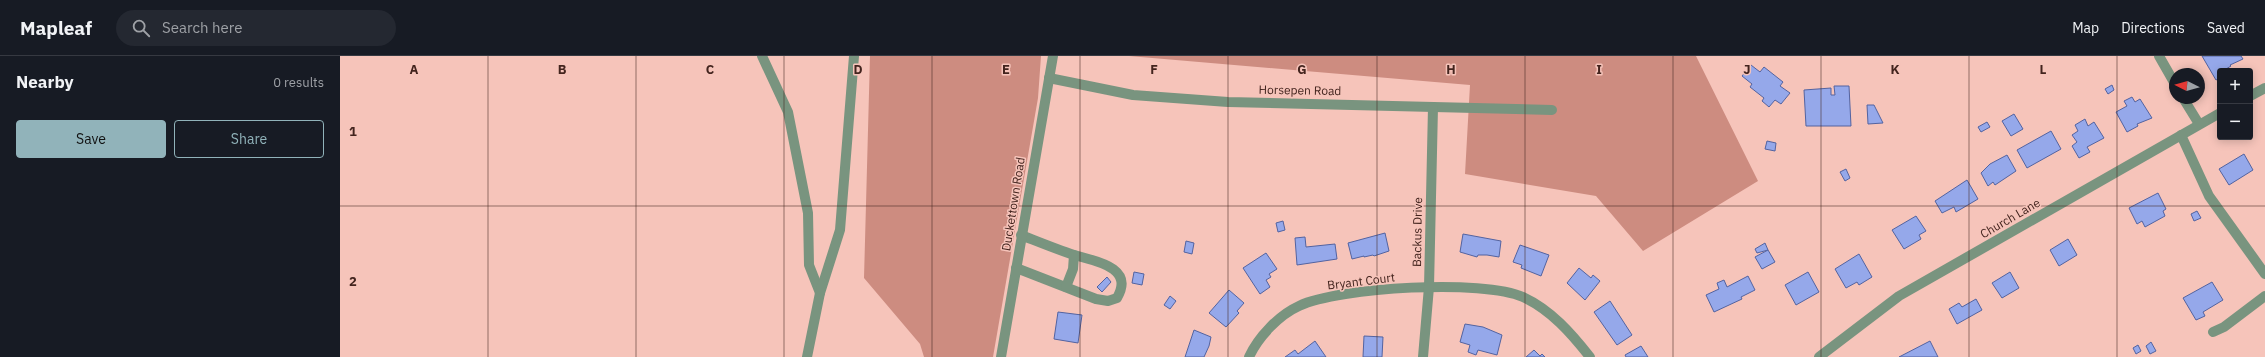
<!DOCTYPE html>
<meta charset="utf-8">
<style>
body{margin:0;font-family:"IBM Plex Sans",sans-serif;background:#242831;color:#f1f3f6}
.controls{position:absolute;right:12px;top:12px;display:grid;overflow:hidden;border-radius:4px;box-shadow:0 2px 10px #0003}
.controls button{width:36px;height:36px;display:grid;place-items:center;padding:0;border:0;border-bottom:1px solid #363941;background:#171b24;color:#f1f3f6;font:20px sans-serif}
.compass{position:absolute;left:1829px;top:12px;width:36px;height:36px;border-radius:50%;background:#171b24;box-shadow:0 2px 10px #0003;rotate:276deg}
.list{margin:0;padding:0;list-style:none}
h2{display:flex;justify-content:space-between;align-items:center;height:52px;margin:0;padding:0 16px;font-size:17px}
h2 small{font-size:13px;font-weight:400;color:#9ea1a6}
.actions{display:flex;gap:8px;padding:12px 16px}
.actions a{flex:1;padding:9px 0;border:1px solid #91b3ba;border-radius:4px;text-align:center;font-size:14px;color:#91b3ba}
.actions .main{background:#91b3ba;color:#111}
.icon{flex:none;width:22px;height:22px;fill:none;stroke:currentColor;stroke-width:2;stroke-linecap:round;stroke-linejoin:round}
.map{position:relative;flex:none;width:1925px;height:301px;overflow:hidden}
header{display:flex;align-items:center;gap:24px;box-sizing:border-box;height:56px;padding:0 20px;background:#171b24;border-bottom:1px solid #363941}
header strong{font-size:19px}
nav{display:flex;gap:22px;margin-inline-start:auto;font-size:14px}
.search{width:280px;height:36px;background:#242831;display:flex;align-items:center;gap:10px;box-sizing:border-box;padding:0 14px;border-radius:22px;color:#9ea1a6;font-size:15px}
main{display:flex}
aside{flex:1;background:#171b24}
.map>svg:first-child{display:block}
.forest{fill:#cd8c80}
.building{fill:#95a8ea;stroke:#5363a0}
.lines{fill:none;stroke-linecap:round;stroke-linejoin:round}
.minor{stroke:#79947f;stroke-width:10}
.grid{fill:none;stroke:#43241e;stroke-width:1;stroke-opacity:0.55}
.labels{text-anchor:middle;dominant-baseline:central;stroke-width:3;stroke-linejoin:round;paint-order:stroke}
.street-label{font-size:12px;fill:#43241e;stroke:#f6c4ba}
.grid-label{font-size:13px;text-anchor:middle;font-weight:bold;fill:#43241e;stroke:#f6c4ba;stroke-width:3;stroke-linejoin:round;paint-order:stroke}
</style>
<header>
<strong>Mapleaf</strong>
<div class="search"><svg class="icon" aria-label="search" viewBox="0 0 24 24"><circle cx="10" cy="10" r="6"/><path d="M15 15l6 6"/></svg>Search here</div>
<nav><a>Map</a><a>Directions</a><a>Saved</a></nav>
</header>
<main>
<aside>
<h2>Nearby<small>0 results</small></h2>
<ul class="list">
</ul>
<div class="actions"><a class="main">Save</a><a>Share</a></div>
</aside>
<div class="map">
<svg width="1925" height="301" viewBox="0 0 1925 301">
<rect width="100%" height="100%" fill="#f6c4ba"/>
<g class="forest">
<path d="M530,0h171l-3,42 -45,259h-69l-4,-13 -56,-66z"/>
<path d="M789,0h567l62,125 -115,70 -47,-55 -131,-22 5,-89z"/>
</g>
<g class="building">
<path d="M1862,0h39l2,3 -13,6 1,1 -5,3 1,2h-7v7l-4,2z"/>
<path d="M1411,9l9,7 4,-5 19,15 -3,4 10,7 -9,11 -6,-4 -6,7 -7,-6 2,-3 -14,-11 2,-3 -10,-8z"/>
<path d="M1772,29l2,5 -6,4 -3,-5z"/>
<path d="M1494,30h15l2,40h-45l-2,-36 27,-2v7h4z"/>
<path d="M1792,41l3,5 5,-3 12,19 -15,6 1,2 -11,6 -11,-20 11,-6 -3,-5z"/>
<path d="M1527,49h7l9,18 -15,1z"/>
<path d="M1674,58l9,15 -12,7 -9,-15z"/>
<path d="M1745,63l3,7 6,-4 10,16 -17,9 3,5 -11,6 -7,-12 5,-4 -5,-7 6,-4 -3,-6z"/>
<path d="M1647,66l3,5 -9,5 -3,-5z"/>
<path d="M1711,75l10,18 -34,19 -10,-18z"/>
<path d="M1427,85l9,2 -1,8 -10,-2z"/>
<path d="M1904,98l9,16 -24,15 -10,-16z"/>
<path d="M1667,99l9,16 -21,14 -2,-3 -5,4 -7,-13 9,-9z"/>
<path d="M1506,113l4,9 -5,3 -5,-9z"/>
<path d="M1627,124l11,19 -22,13 -2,-5 -12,6 -7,-12z"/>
<path d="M1818,137l8,16 -3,2 2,5 -20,11 -3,-6 -5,3 -8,-16z"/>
<path d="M1857,155l4,7 -7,3 -3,-7z"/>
<path d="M1576,160l10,15 -7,4 2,4 -17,10 -12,-19z"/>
<path d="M943,165l2,9 -7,2 -2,-9z"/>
<path d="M1045,177l4,18 -15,5 -1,-1 -9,2v-1l-12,3 -4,-16z"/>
<path d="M1123,178l38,7 -2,16 -12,-2h-9l-1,2 -17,-5z"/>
<path d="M965,181l1,10 29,-3 2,15 -40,6 -2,-27z"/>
<path d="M1728,183l9,16 -18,11 -9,-16z"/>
<path d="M846,185l8,2 -2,11 -8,-2z"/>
<path d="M1425,187l3,7 -11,3 -2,-4z"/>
<path d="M1180,189l29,10 -8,21 -20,-8 1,-3 -9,-3z"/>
<path d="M1428,194l7,12 -13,7 -7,-12z"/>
<path d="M926,197l11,16 -8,5 2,3 -5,3 4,7 -10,7 -17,-26z"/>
<path d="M1519,198l13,23 -13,8 -2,-3 -11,6 -11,-19z"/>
<path d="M1239,212l12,10 2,-3 7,6 -15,19 -18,-17z"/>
<path d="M794,216l10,2 -2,11 -10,-2z"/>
<path d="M1468,216l11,20 -23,13 -11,-20z"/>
<path d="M1670,216l9,16 -17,10 -10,-15z"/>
<path d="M1408,220l7,14 -14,7 1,2 -28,13 -8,-17 13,-6 -2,-6 7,-3 3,7z"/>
<path d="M767,221l4,5 -9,10 -5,-5z"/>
<path d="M1872,226l11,18 -20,12 2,4 -9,4 -13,-22z"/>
<path d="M889,234l15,13 -7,8 2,2 -13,14 -17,-14z"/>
<path d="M830,240l6,5 -6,8 -6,-4z"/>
<path d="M1636,243l6,11 -25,14 -8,-15 10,-6 3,4z"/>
<path d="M1270,245l22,34 -15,10 -23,-33z"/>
<path d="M718,256l24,3 -4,28 -24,-4z"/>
<path d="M1125,268l18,3 19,8 -5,20 -19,-5 -2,5 -8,-3 2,-7 -10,-3z"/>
<path d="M854,274l17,7 -2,9 -5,11h-19z"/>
<path d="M1024,280l19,1 -1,20h-19z"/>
<path d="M975,285l11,16h-41l10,-7 3,4z"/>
<path d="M1590,285l8,16h-39z"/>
<path d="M1811,286l5,9 -6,3 -4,-8z"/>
<path d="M1798,289l3,6 -5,3 -3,-6z"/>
<path d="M1301,290l7,11h-22l-1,-2z"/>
<path d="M1194,294l6,6 2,-2 3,3h-19z"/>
</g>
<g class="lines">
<g class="minor">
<path d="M422,0l26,56 20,101 1,52 11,28"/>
<path d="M1819,0l16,28"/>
<path d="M709,22l84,17 95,7 324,8"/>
<path d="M1910,40l15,-8"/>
<path d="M1843,42l16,26"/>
<path d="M1841,79l28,61 56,78"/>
<path d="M676,212l80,31 12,2 9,-3c18,-31 -22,-37 -43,-43 -18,-6 -35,-13 -53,-20"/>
<path d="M726,231l7,-18 1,-14"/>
<path d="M1873,276l11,-5 41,-31"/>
<path d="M467,301l13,-64 20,-63 14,-174"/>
<path d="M661,301l52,-301"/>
<path d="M909,301c9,-20 30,-42 50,-51 40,-19 185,-27 224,-9 28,13 48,36 67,60"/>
<path d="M1083,301l6,-70 4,-180"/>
<path d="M1479,301l80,-61 321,-183"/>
</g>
</g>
<path class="grid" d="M148,0v301M296,0v301M444,0v301M592,0v301M740,0v301M888,0v301M1037,0v301M1185,0v301M1333,0v301M1481,0v301M1629,0v301M1777,0v301M0,150h1925"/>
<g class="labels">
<g class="street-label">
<text transform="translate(960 34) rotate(1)">Horsepen Road</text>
<text transform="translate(673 148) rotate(-81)">Duckettown Road</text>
<text transform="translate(1670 162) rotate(-30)">Church Lane</text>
<text transform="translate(1077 176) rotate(-89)">Backus Drive</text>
<text transform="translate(1021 225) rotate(-7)">Bryant Court</text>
</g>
</g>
<g class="grid-label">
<text x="74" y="18">A</text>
<text x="222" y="18">B</text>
<text x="370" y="18">C</text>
<text x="518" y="18">D</text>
<text x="666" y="18">E</text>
<text x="814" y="18">F</text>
<text x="962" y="18">G</text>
<text x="1111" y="18">H</text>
<text x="1259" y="18">I</text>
<text x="1407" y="18">J</text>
<text x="1555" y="18">K</text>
<text x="1703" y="18">L</text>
<text x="13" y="80">1</text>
<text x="13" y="230">2</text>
</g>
</svg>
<div class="controls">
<button>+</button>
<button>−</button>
</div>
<svg class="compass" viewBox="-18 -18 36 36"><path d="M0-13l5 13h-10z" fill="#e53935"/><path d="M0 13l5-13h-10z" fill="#9ea1a6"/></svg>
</div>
</main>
